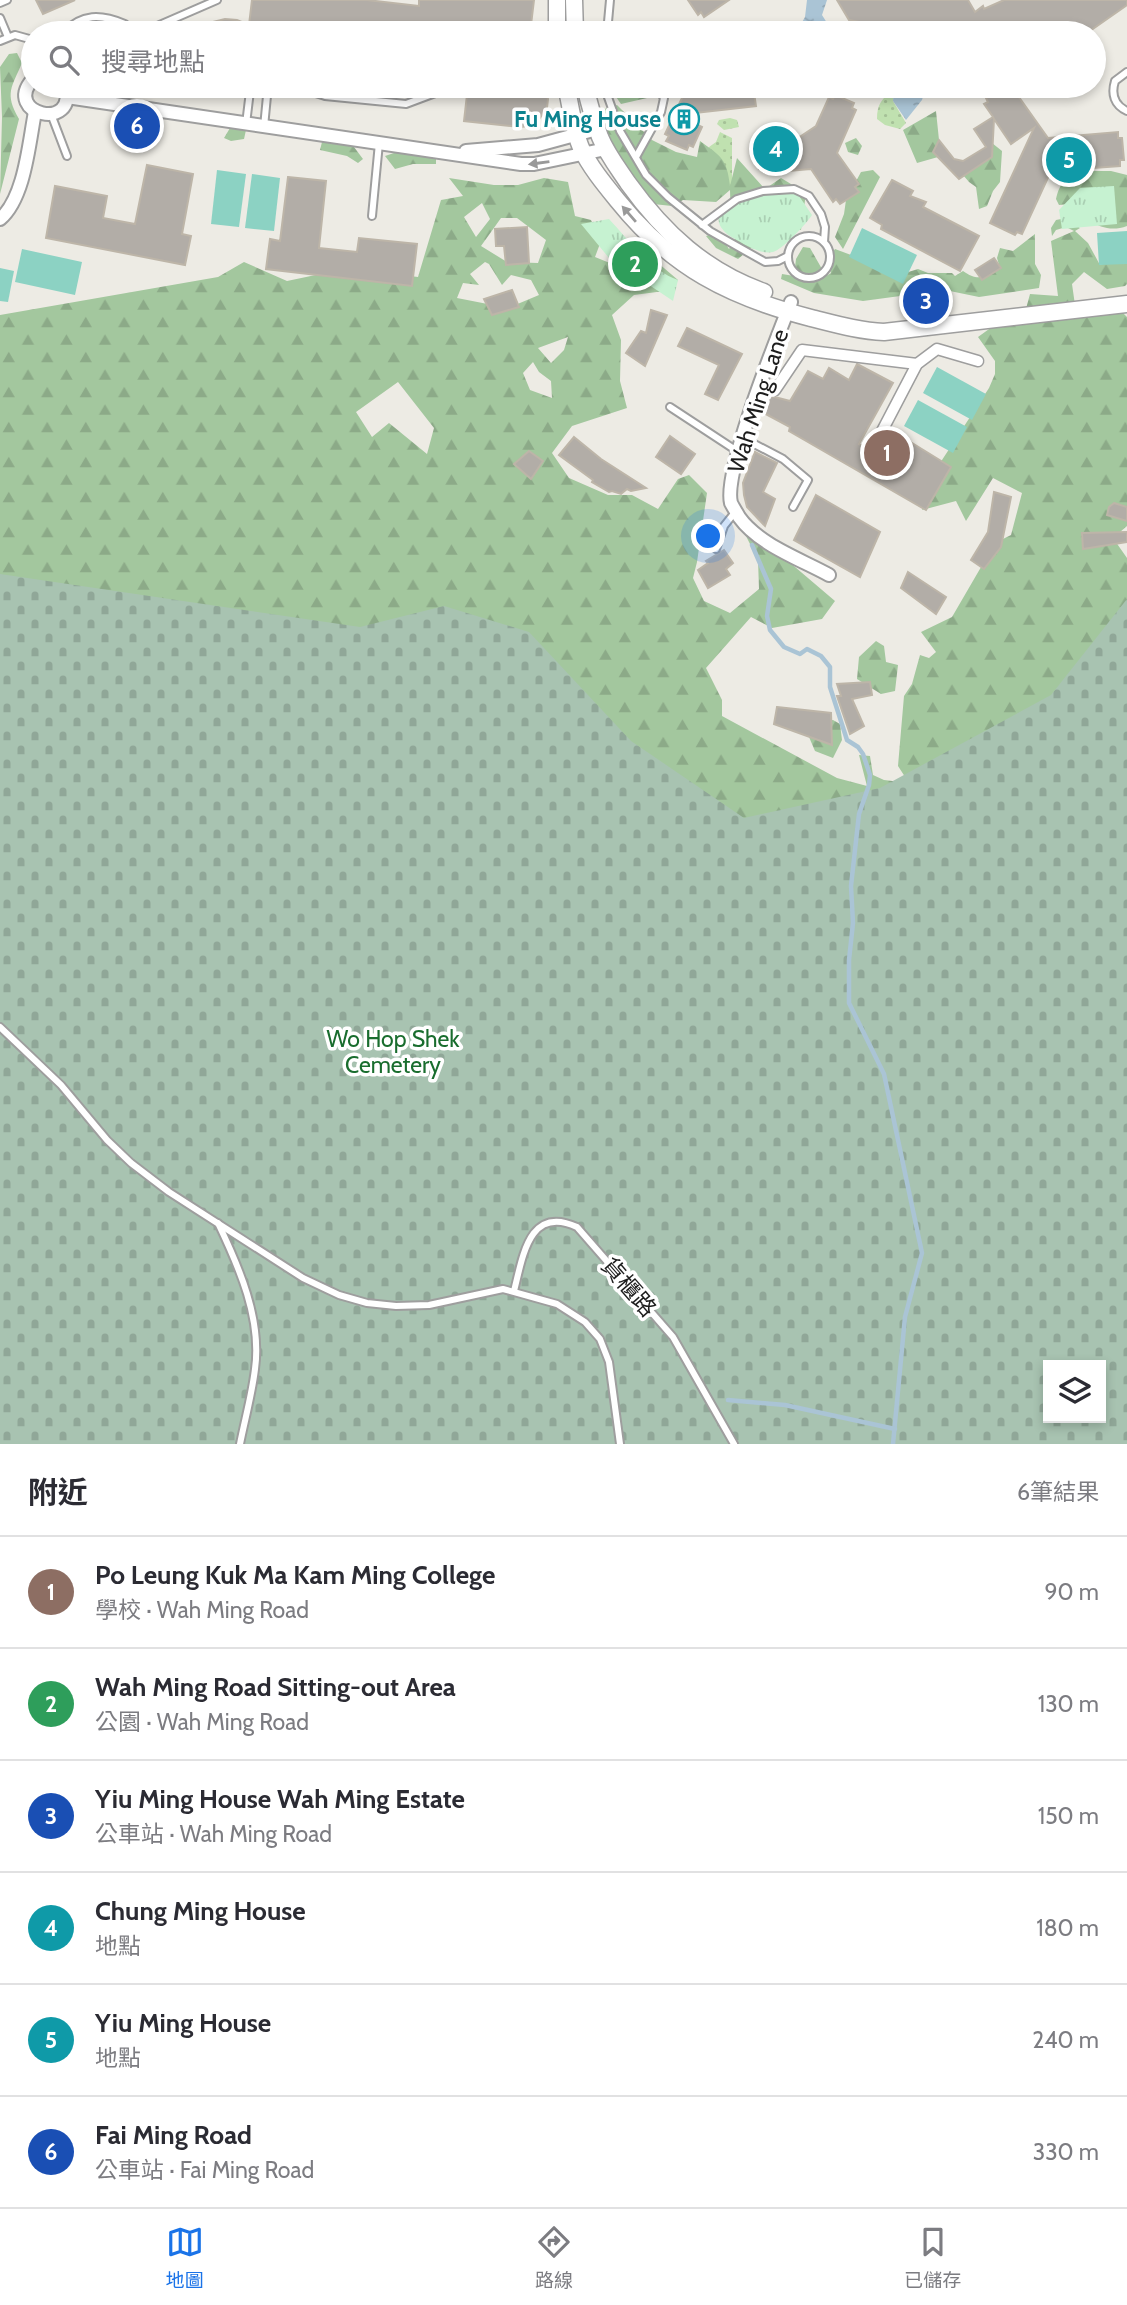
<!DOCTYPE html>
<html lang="zh-TW">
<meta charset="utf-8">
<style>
body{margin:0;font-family:Cabin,"Noto Sans TC",sans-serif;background:#f2f2f3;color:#2b2b33}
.controls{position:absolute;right:21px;bottom:21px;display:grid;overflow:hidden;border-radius:0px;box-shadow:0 4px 10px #0003}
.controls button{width:63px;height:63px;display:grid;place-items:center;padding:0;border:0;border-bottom:2px solid #e1e1e2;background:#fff;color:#2b2b33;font:35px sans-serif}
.you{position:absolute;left:709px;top:537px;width:24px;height:24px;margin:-18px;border:5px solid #fff;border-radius:50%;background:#1a73e8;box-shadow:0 0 0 10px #1a73e833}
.badge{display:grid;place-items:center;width:46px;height:46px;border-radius:50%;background:#1a73e8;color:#fff;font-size:23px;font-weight:700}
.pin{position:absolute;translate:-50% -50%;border:4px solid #fff;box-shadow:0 2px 7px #0006}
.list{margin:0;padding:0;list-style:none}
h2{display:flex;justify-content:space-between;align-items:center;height:91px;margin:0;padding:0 28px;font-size:30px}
h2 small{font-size:23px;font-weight:400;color:#7c7c81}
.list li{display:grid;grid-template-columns:46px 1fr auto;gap:21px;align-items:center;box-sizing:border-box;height:112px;padding:0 28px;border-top:2px solid #e1e1e2}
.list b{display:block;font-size:26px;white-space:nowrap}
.list p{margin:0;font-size:23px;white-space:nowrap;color:#7c7c81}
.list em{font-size:23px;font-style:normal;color:#7c7c81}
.icon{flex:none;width:38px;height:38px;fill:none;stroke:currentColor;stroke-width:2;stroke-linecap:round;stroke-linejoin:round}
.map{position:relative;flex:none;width:1127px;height:1444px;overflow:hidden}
.search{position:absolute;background:#fff;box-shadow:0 4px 10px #0003;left:21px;right:21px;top:21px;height:77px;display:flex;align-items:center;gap:18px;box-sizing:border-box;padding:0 24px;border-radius:38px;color:#7c7c81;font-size:26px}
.sheet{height:763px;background:#fff}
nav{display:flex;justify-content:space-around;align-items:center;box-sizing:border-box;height:98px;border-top:2px solid #e1e1e2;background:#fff;font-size:19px;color:#7c7c81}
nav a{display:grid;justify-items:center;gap:4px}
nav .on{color:#1a73e8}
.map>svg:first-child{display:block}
.grass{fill:url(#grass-dots)}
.forest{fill:url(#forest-firs);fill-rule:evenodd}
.cemetery{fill:url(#cemetery-stones);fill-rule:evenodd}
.park{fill:url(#park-tufts)}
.pitch{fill:#8cd2c3}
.water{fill:url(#water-ripples)}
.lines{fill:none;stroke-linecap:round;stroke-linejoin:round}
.stream{stroke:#aac4d5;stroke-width:4.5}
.building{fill:#b2ada7;stroke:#bdb5a8;stroke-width:2}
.service-casing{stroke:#9e9e9e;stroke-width:10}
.pedestrian-casing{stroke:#9e9e9e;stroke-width:13}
.minor-casing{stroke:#9e9e9e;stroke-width:16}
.tertiary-casing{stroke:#9e9e9e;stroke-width:19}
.service{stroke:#fff;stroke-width:6}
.pedestrian{stroke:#fff;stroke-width:10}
.minor{stroke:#fff;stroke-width:12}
.tertiary{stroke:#fff;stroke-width:16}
.oneway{fill:#999}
.labels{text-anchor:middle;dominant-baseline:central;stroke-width:7;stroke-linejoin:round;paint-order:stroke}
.culture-label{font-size:23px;font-weight:bold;fill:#0d838f;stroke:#fff;text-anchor:end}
.street-label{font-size:23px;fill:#1d1d1d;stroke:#fff}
.park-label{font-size:23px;fill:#196d2e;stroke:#fff}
</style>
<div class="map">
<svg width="1127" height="1444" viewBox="0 0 1127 1444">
<defs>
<pattern id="grass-dots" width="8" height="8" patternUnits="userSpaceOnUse" patternTransform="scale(1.75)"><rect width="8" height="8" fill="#c0e1b0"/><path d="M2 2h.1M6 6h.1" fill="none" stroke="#a5c197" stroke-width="1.8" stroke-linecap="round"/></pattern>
<pattern id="forest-firs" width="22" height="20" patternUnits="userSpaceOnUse" patternTransform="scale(1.75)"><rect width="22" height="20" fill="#a3c79e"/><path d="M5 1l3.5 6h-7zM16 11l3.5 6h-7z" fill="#8caa88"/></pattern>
<pattern id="cemetery-stones" width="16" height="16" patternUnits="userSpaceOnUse" patternTransform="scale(1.75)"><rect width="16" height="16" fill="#a8c3b1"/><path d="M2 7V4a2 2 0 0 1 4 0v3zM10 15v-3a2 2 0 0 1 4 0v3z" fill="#90a798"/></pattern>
<pattern id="park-tufts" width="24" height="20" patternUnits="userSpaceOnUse" patternTransform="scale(1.75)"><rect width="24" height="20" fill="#c6f2d1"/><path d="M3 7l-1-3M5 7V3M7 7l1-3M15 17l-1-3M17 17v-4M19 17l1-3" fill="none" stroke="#aacfb3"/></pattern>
<pattern id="water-ripples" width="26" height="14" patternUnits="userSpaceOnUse" patternTransform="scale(1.75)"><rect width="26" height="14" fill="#aac4d5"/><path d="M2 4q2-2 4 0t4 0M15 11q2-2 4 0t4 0" fill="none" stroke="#92a8b6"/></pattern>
</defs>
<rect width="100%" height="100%" fill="#edebe4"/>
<g class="grass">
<path d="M837,86h27l-10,12 -23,-10z"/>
<path d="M894,90l-1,11 13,22 -6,6 -15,-4 -8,-6c0,-15 5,-21 17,-29z"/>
<path d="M730,118l7,2 2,7 -15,3 -7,-6 2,-4z"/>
<path d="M720,132l12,6v49l-25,-16 2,-24 7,-5z"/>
</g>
<g class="forest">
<path d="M17,53l5,10c-10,24 -18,30 -3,56l-19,75 2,-77 -2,-50 9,-13z"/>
<path d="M611,86h27l9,12 -26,6 -12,-17z"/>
<path d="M617,105l35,35 24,12 21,5 3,-16c21,15 27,18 30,45l7,-28 28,31 16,-11 25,15 -5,37 -31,-8 -3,29 -16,-3 -13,11 -22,-11 -10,-12 12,-4 11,17 7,-12 -5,-12 -1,-35 -14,12 -33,-2 -11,6 -19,-2 -45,-44 -13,-48z"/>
<path d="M936,111l3,29 -5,12 4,5 -21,6 -14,-33z"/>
<path d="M230,128l16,2 -2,9 -13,2 -7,-3z"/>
<path d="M856,138l6,8 -4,9 -10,-3 -3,-9z"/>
<path d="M336,140l18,7 9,12 -5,4 -11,-7 -27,-6 2,-8z"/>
<path d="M992,143l10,8 -2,31 -7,9 -6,15 -8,3 -3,-22 -7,-5 -6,-7z"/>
<path d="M397,152l22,1 17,6v5h-23l-18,5 -10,-13z"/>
<path d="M873,170l7,7 -37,72 -8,-12 9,-23 2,-14 15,-28z"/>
<path d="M1084,171h27l16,4v51c-24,9 -41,-7 -57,-22l-11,1 -3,-6c4,-17 11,-25 28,-28z"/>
<path d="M449,178l45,7h24l26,-7 24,4 7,34 16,4 10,21 -6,16 59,24 -3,-24 27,23 -6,10 -38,5 -22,20 9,25 -1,41 7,27 -55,18 -20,27 17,25 39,17h24l26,14 20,-30 11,-4 18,18 -10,69 -4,16 11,23 26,12 29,-24 -1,-29 -13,-26 43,27 47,40 -13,18 -50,9 -21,-11 -45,51 16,32v16l115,62 30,8 -8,-31 11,1 3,19 11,5 25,3 -11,-17 6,-70 8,-12 8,-29 9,3 7,-6 -15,-20 31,-15 43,-74 16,-8 11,-42 -29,-15 -27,43 -10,-20 -34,9 20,-50 47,-72 6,-14v-13l-17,-24 25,-18 21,-3 6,-22 28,2 -7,-55 23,-10 -8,-4 -10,3 -4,6 -1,-8 5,-8 10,-2 14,10 -5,3 13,12 12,22 22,-9 5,7v21l-2,2 -18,3 -23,-17 -12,12 4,28 39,-7 12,12v209l-14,12 14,20v244l-126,84 -1001,-240v-331l218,-38 26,-15 43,19 62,-13 69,9 23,-77 22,-4zM482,203l8,16 -14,18 -12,-20zM501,218h16l29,22 -8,23 -31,-1 -26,-16zM485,262l4,2 13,21 9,-10 20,5 8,15 -31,13 -51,-10 6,-15 16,2 -9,-11zM568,337l-4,13 -13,13 -13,-15zM533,362l6,10 12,9 1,17 -22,-8 -7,-17zM398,382l36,46 -7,26 -38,-31 -17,14 -16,-25z"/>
<path d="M1035,234v30l6,11 -2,13 -60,9 -34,-7 -82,11 -49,-8 -33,-14 1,-5 12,2 2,-17 7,-12 7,1 16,28 5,-3 -5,-11 9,-13 67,25 16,-5 10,4h24l3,3 8,-5c15,11 23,6 37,-3l-3,-10 3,-10 13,3z"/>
<path d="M876,641l8,5 2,16 12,3 -3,26 -14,3 -24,-15 2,-22z"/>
<path d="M833,720l7,4 2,16 -9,18 -18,-7 -12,-28z"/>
</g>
<path class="cemetery" d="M0,574l360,53 84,-21 85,26 102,109 113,77 136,-30 171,-93 76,-96v845h-1127zM1048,1365h53v53h-53z"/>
<g class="park">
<path d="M1114,186l3,38 -55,5 -3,-19 21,-22z"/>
<path d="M769,187h24l19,28c-5,8 -30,35 -39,37 -11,2 -22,-4 -31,-9 -6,-4 -14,-7 -18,-12 -22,-23 29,-42 45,-44z"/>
<path d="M609,219c19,20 42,52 69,61l-5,21 -64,-43 -28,-34z"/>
</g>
<g class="pitch">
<path d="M217,170l29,4 -7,53 -28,-3z"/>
<path d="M252,174l28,4 -6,53 -29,-3z"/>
<path d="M862,228l55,27 -14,29 -54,-27z"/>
<path d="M1127,231v33l-28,1 -2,-32z"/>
<path d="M22,249l60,13 -7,33 -60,-13z"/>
<path d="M0,268l14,3 -6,31 -8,-1z"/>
<path d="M937,367l49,27 -14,26 -49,-27z"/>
<path d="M918,400l49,27 -14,26 -49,-27z"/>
</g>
<g class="water">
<path d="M807,0h20l-5,15 7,11 14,1 5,6h-52l9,-16z"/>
<path d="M901,86h25l-4,14 -16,20 -13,-19 1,-11z"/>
</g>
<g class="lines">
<g class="stream">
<path d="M752,545l19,44 -4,27 3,14 14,17 16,7 7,-5 14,7 9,11v20l17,53 11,7 5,7 7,21 -1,10 -10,29 -8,72 2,37 -4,37v43l35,71 38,179 -17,64 -12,127"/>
<path d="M728,1400l57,5 110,24"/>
</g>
</g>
<g class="building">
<path d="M36,0h39l-32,14z"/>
<path d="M252,0h115l52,6v-6h115l-4,33h-337l20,-11 12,-3 12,1 12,5z"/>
<path d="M688,0h41l-25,17 -3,-5 -3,3z"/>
<path d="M837,0h131l7,12 8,-6 1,3 20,-9h123v5l-40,28h-204l-4,-7 -30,-6z"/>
<path d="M468,86h76l4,13 -1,9 -10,14 -8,4 -9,1 -56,-6z"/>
<path d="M673,86h80l3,20 -79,9 25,12 -9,20 -4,-2 -2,5 -21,-9 3,-5 -4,-2 17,-36z"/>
<path d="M1004,86l2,3 5,-3 37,52 70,-6v6h4l2,22h-4v6l-69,5 -29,63 -5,-2 -2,3 -25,-12 44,-95 -23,16 -17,-25 -2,38 -33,22 -26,-27 6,-12 15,19 9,2 23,-14 -12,-18 19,-12 -9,-13 4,-2 -2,-4z"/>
<path d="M835,95l19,8 -2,5 4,2 -19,43 22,31 -4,3 4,5 -19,12 -4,-5 -3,3 -22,-33 -46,4 -1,-4h-5l-2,-21 5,-1v-4l33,-3 21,-14 13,-29 4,2z"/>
<path d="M147,165l46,9 -11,60 9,2 -6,29 -139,-27 9,-52 52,10 -4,22 32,6z"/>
<path d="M288,177l38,4 -7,67 38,4 2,-14 58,6 -5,42 -146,-17 4,-30 10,2z"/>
<path d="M892,180l21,11 -3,5 16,6 -3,5 56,29 -19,35 -79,-42 1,-4 -12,-7z"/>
<path d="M527,227l2,36 -23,2 -2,-19h-8l-1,-17z"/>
<path d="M994,258l7,10 -19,12 -7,-10z"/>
<path d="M512,290l7,17 -27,8 -8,-16z"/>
<path d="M651,310l16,5 -22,51 -19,-13 15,-22 5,2z"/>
<path d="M687,328l55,26 -24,46 -13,-6 14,-29 -41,-19z"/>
<path d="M857,364l36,19 -34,61 31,16 14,-22 47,29 -25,43 -137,-79 1,-4 -28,-15 5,-17 23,6 18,-30 15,8 6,-11 20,12z"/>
<path d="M670,436l25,18 -14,20 -25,-17z"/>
<path d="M574,437l27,22 45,29 -15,3 -4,-2 -6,5 -9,-3 -3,1 -17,-10 1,-2 -34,-25z"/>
<path d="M529,451l14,10 -12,18 -17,-15z"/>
<path d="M755,452l22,11 -14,29 12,7 -10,27 -18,-19 -3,-12 -1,-12z"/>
<path d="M994,492l17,5 -10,50 -17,22 -13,-9 17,-28z"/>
<path d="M816,495l64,37 -20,45 -66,-37z"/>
<path d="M1114,503l13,4v14l-20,-6 2,-8z"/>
<path d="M1127,532v10l-44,7 -1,-16z"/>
<path d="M724,550l9,13 -7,6 4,6 -22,13 -10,-18 10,-7 -2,-2z"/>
<path d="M908,572l38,25 -10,17 -35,-26z"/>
<path d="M870,682l2,13 -20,4 12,27 -14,8 -13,-38h4l-4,-12z"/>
<path d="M777,707l54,6 1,32 -58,-21z"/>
</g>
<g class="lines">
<g class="service-casing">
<g id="service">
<path d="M0,3l7,-3"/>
<path d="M0,18l8,19"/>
<path d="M63,33c19,-20 38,-19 62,-9l6,9"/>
<path d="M141,33l76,-33"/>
<path d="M607,33l3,-33"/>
<path d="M0,41l15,-6 18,5"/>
<path d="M1127,72l-12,9c-4,13 -1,24 12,30"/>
<path d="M149,86l50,5"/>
<path d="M294,86l31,10 81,8 32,-12 3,-6"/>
<path d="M604,86l16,45 26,44 22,22 42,34 55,31 13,-1 10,-5"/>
<path d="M51,114l16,42"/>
<path d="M246,124l4,-33"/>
<path d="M264,127l3,-31 4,-10"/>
<path d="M636,157l25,-45 3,-14 -8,-12"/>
<path d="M372,216l7,-73"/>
<path d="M702,225l35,-26 26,-8 31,-2 15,7 12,18 4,13 -1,15"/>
<circle cx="809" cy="257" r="21"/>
<path d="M670,407l67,44"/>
<path d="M743,438l40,21 25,21 -15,27"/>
<path d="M716,549l8,-23 12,-15"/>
<path d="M0,1027l61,58 46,55 24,23 38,29 134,86 36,17 28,8 29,3 33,-1 74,-16 54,15 28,18 15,17 9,23 11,82"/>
<path d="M218,1223c21,44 44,96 37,146 -3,25 -10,50 -15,75"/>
<path d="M514,1291c9,-35 15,-86 63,-64l96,110 61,107"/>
</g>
</g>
<g class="pedestrian-casing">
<g id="pedestrian">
<path d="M760,385l15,5 27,-40 115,14"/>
<path d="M881,433l36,-69 20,-15 41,12"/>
</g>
</g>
<g class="minor-casing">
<g id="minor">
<path d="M33,79c-32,36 46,53 32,7"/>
<path d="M67,97l454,67h13l72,-15"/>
<path d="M466,151l72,-6 59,-16"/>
<path d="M0,219c25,-21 29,-77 35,-107"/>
<path d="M791,302c-14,36 -68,169 -60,201 2,4 6,10 8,14 20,28 61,42 90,58"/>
</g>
</g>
<g class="tertiary-casing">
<g id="tertiary">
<path d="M557,0v33"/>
<path d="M574,0l1,33"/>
<path d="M566,86c5,20 7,43 15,62 9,19 24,37 37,53 53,66 111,96 193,117 24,6 48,13 73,14l243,-28"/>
<path d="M585,86c4,17 9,35 15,51 7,17 18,31 28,46 36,50 77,88 136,109"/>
</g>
</g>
<use href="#service" class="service"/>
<use href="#pedestrian" class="pedestrian"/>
<use href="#minor" class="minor"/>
<use href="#tertiary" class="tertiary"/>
</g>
<defs><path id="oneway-solid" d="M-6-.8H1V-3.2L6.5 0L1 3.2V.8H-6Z" transform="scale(1.75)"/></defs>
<g class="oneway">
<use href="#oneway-solid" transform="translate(539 163) rotate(172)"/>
<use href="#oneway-solid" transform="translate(629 214) rotate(-131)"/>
</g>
<defs>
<g id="building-ring" transform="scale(1.575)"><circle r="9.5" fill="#fff" stroke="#0f9aa8" stroke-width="1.5"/><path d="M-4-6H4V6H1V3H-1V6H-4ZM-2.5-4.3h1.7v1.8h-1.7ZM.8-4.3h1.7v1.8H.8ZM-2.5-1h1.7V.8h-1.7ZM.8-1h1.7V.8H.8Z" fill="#0f9aa8"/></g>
</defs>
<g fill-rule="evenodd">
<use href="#building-ring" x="684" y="119"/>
</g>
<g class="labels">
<g class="culture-label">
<text x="661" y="119">Fu Ming House</text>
</g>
<g class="street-label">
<text transform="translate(758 401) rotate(-72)">Wah Ming Lane</text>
<text transform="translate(629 1287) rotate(49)">貨櫃路</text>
</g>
<g class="park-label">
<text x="393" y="1039">Wo Hop Shek<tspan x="393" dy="26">Cemetery</tspan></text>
</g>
</g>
</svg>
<div class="controls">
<button><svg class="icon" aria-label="layers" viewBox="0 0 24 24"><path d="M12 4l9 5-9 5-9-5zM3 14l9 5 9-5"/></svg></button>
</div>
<div class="you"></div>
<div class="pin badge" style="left:887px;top:453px;background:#8d6e63">1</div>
<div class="pin badge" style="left:635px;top:264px;background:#2e9e5b">2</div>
<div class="pin badge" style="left:926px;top:301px;background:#1a4fb4">3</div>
<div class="pin badge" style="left:776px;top:149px;background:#0f9aa8">4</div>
<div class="pin badge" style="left:1069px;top:160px;background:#0f9aa8">5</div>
<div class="pin badge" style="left:137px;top:126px;background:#1a4fb4">6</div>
<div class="search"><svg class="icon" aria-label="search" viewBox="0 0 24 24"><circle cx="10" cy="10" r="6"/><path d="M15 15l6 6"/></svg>搜尋地點</div>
</div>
<section class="sheet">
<h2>附近<small>6筆結果</small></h2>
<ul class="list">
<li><span class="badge" style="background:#8d6e63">1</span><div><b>Po Leung Kuk Ma Kam Ming College</b><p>學校 · Wah Ming Road</p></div><em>90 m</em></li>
<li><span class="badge" style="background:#2e9e5b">2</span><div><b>Wah Ming Road Sitting-out Area</b><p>公園 · Wah Ming Road</p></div><em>130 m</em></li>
<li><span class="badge" style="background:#1a4fb4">3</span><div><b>Yiu Ming House Wah Ming Estate</b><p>公車站 · Wah Ming Road</p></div><em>150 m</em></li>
<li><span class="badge" style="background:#0f9aa8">4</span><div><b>Chung Ming House</b><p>地點</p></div><em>180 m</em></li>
<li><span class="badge" style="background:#0f9aa8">5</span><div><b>Yiu Ming House</b><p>地點</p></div><em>240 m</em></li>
<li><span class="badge" style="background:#1a4fb4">6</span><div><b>Fai Ming Road</b><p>公車站 · Fai Ming Road</p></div><em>330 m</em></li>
</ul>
</section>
<nav>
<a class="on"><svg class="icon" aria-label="map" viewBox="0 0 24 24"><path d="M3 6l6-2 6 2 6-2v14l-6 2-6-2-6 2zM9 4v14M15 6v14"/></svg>地圖</a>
<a><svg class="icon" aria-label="directions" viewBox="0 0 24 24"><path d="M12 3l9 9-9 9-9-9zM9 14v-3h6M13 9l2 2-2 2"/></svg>路線</a>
<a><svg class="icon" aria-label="saved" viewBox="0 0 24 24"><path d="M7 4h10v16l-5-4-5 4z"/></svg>已儲存</a>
</nav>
